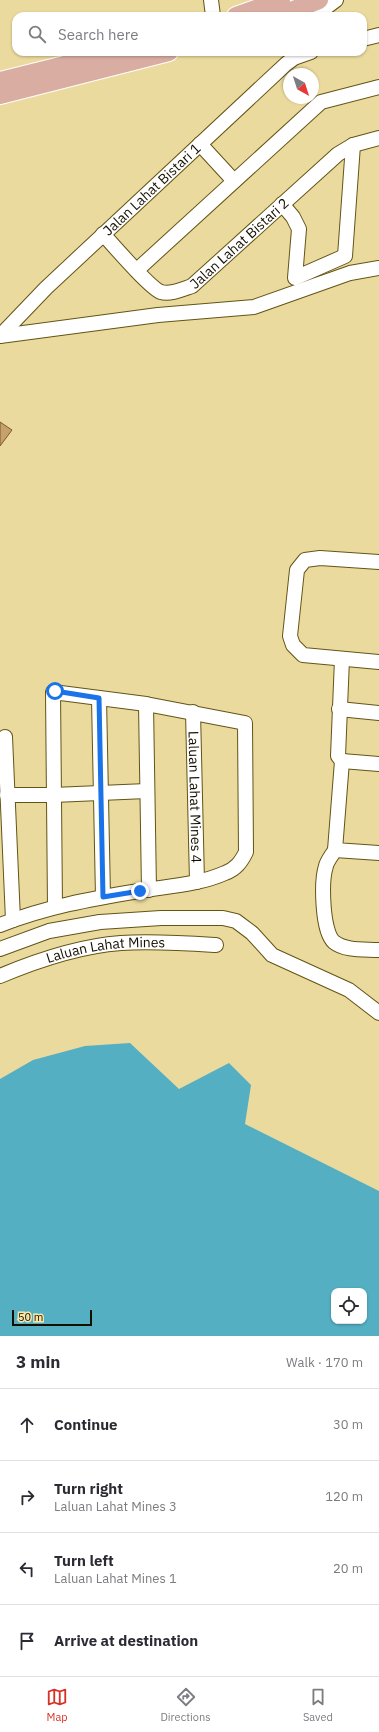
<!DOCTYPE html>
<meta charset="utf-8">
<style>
body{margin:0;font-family:"IBM Plex Sans",sans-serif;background:#f7f7f7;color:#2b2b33}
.controls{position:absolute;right:12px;bottom:12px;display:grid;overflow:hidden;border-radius:8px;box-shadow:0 1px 3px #0004}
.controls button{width:36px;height:36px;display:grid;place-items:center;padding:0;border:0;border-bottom:1px solid #e1e1e2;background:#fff;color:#2b2b33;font:20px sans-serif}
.compass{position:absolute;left:283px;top:68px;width:36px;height:36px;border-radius:50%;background:#fff;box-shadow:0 1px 3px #0004;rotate:141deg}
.scale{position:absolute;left:12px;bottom:10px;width:80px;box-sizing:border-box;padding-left:4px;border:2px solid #150f00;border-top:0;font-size:11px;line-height:14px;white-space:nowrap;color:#150f00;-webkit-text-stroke:3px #f8e7a9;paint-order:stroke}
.stop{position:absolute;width:12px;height:12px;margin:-9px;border:3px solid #1a73e8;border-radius:50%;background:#fff}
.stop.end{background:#1a73e8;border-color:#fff;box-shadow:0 1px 4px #0008}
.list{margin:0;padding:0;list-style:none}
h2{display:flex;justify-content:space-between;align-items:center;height:52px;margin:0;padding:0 16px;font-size:17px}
h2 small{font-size:13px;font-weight:400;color:#7c7c81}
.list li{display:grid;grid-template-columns:26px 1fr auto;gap:12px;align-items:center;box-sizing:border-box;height:72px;padding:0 16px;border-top:1px solid #e1e1e2}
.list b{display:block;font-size:15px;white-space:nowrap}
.list p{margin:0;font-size:13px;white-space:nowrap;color:#7c7c81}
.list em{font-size:13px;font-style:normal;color:#7c7c81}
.icon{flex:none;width:22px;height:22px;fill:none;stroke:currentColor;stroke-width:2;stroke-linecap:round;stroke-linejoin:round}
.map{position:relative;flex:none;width:379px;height:1336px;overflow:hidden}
.search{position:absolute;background:#fff;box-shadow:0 1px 3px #0004;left:12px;right:12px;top:12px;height:44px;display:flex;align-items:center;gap:10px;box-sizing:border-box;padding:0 14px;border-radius:12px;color:#7c7c81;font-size:15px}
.sheet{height:340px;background:#fff}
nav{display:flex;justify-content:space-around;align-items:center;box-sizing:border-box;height:56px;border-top:1px solid #e1e1e2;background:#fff;font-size:11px;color:#7c7c81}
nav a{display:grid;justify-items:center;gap:2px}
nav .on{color:#d93025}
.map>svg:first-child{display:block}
.water{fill:#54afc3;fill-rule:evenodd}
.building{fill:#c6a06d;stroke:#7c5a26}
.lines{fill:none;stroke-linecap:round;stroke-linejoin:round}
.minor-casing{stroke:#635416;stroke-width:16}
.major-casing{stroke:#fff;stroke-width:20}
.minor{stroke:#fff;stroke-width:14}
.major{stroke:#d9ada2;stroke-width:18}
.route{stroke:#1a73e8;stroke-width:5}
.labels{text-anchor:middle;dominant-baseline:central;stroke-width:3;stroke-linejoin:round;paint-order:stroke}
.street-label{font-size:14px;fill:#150f00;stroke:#f8e7a9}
</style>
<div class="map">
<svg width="379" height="1336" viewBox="0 0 379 1336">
<rect width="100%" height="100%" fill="#ebda9d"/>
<path class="water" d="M130,1043l49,46 50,-26 22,22 -6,39 134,67v145h-379v-257l33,-19 52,-14zM334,1291h30v30h-30z"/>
<path class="building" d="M0,422l12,8 -12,16z"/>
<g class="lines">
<g class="minor-casing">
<g id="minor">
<path d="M211,0l2,16"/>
<path d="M321,16l3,-7 12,-9"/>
<path d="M363,39l16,-4"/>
<path d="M200,144l34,37"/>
<path d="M282,204l11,13 6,12 -4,49 50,-22 8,-111"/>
<path id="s1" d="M103,234c10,11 48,55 58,58 9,3 22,-3 31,-6l146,-132 15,-9 26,-7"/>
<path d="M137,270l184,-168 58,-15"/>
<path id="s2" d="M0,336l46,-48 240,-224 8,-6 17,-6"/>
<path d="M0,336l158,-21 96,-8 96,-34 29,-5"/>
<path d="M379,562l-59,-4 -15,2 -8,10 -7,66 3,9 10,10 76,7"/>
<path d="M99,698l4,199"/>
<path d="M146,704l3,186"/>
<path d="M339,709l40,4"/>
<path id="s3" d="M193,712l4,170"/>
<path d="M5,737l8,183"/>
<path d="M342,761l-7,89 44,3"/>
<path d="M342,761l-4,-5 4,-97"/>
<path d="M342,761l37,3"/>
<path d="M7,795h46l94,-4"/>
<path d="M335,850c-3,5 -8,11 -9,16 -5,15 -4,66 8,76 11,9 31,7 45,8"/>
<path d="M0,925c46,-18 90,-26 139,-34 29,-5 59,-6 86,-18 11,-4 16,-11 21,-21l-1,-129 -99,-19 -93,-12 2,215"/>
<path d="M0,949l49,-18 51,-9 61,-4h62l13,3 16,12 20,22 77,35 30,23"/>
<path id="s4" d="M0,976c38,-16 79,-30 121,-33 32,-2 63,0 95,2"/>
</g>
</g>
<g class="major-casing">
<g id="major">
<path d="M236,16l45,-16"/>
<path d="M278,16l41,-16"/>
<path d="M0,81l117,-29"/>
<path d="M0,95l169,-43"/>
</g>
</g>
<use href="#minor" class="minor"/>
<use href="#major" class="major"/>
</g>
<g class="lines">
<path class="route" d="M55,691l44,7 4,199 37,-6"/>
</g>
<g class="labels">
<g class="street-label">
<text stroke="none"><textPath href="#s2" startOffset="211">Jalan Lahat Bistari 1</textPath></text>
<text stroke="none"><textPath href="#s1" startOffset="178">Jalan Lahat Bistari 2</textPath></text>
<text stroke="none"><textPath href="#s3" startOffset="85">Laluan Lahat Mines 4</textPath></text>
<text stroke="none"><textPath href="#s4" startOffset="110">Laluan Lahat Mines</textPath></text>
</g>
</g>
</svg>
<div class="controls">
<button><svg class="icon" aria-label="locate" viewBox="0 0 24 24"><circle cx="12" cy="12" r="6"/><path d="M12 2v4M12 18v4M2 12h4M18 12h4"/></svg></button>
</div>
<svg class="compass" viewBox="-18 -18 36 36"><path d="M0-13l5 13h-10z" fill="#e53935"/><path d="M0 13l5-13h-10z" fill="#7c7c81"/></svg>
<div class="scale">50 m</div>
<div class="stop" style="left:55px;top:691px"></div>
<div class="stop end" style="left:140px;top:891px"></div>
<div class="search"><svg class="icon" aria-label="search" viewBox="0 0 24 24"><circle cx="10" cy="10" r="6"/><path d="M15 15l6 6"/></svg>Search here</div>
</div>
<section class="sheet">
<h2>3 min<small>Walk · 170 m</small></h2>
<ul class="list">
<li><svg class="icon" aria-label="ahead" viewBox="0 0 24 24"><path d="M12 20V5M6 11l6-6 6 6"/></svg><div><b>Continue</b></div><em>30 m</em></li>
<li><svg class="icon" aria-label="right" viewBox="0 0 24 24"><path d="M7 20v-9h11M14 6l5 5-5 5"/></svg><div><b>Turn right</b><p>Laluan Lahat Mines 3</p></div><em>120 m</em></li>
<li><svg class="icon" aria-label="left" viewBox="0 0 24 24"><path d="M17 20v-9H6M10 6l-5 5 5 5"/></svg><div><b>Turn left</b><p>Laluan Lahat Mines 1</p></div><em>20 m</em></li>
<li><svg class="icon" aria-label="arrive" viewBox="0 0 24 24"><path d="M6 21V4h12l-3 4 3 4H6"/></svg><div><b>Arrive at destination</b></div></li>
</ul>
</section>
<nav>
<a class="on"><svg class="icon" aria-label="map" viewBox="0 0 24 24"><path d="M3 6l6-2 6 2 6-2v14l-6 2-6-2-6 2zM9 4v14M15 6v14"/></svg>Map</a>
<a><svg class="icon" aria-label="directions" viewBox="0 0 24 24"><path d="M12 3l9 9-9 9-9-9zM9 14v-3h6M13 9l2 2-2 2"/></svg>Directions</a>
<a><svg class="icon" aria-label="saved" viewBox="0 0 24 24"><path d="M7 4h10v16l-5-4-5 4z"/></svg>Saved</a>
</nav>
